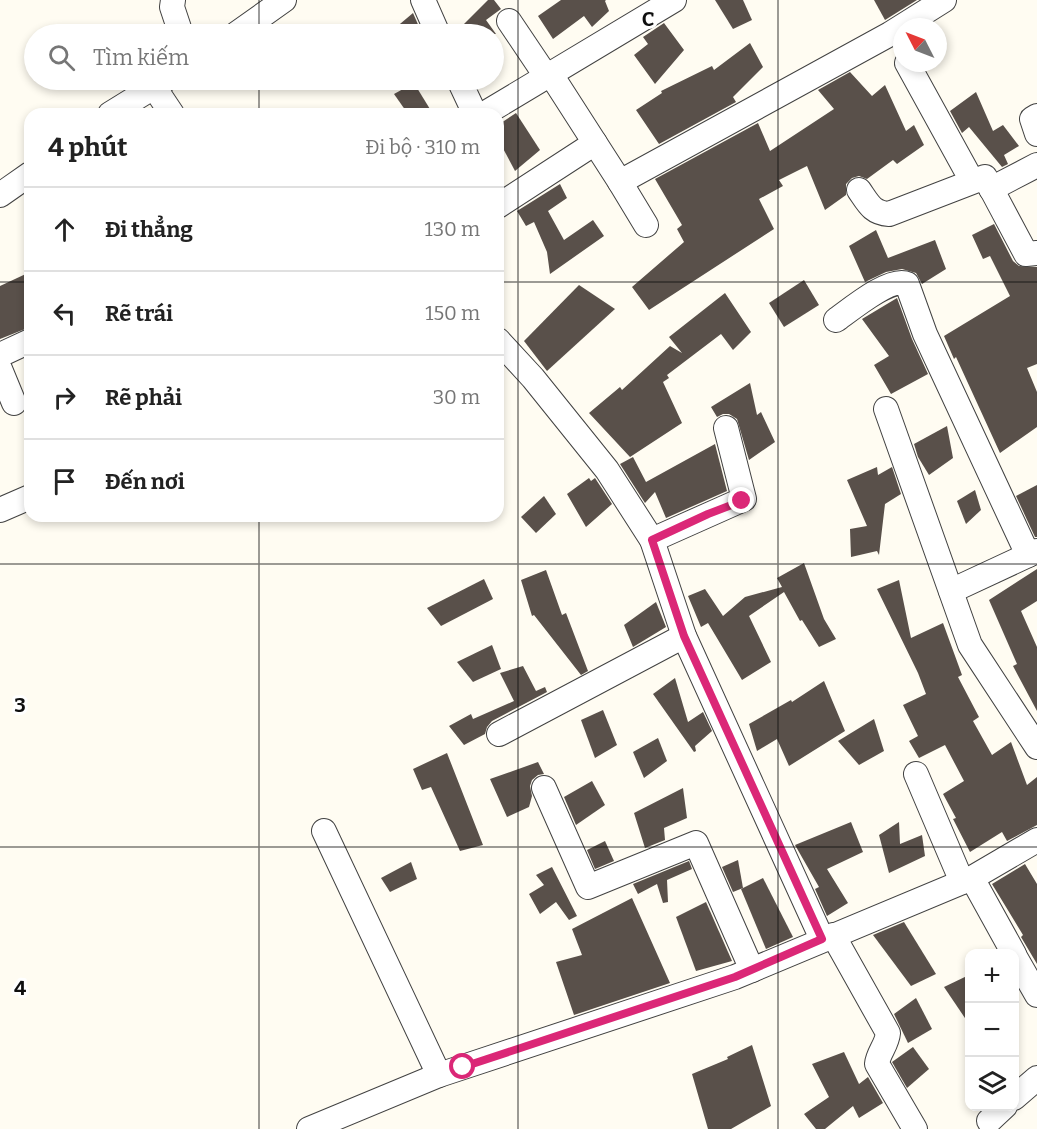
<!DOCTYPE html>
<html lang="vi">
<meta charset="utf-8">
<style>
body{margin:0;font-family:Bitter,serif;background:#f2f2f2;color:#222}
.controls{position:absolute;right:18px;bottom:18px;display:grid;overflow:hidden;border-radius:12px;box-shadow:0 3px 9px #0003}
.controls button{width:54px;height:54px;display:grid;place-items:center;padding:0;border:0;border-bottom:2px solid #e0e0e0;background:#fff;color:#222;font:30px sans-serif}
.compass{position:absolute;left:893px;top:18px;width:54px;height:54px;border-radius:50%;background:#fff;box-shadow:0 3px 9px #0003;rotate:312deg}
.stop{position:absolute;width:18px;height:18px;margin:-14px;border:4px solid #db2777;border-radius:50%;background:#fff}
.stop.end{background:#db2777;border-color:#fff;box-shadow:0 2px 6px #0008}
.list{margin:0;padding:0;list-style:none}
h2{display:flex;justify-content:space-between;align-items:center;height:78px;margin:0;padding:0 24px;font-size:26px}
h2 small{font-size:20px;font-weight:400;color:#767676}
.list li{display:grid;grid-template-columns:39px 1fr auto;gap:18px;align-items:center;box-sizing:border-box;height:84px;padding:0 24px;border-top:2px solid #e0e0e0}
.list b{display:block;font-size:22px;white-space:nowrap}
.list em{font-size:20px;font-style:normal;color:#767676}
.icon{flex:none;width:33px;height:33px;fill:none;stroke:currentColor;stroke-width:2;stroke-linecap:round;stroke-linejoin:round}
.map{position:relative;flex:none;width:1037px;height:1129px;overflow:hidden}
.search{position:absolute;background:#fff;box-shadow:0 3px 9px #0003;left:24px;top:24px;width:480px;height:66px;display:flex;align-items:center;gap:15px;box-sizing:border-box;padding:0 21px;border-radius:33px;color:#767676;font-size:22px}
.panel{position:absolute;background:#fff;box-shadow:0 3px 9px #0003;left:24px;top:108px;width:480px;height:414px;border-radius:18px}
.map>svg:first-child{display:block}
.building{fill:#59504a}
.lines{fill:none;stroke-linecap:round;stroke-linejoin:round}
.minor-casing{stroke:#424242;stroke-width:26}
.minor{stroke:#fff;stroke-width:24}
.route{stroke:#db2777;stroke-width:8}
.grid{fill:none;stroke:#0f0f0f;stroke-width:1.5;stroke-opacity:0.55}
.grid-label{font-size:20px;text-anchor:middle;font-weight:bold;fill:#0f0f0f;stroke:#fff;stroke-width:6;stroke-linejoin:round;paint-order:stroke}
</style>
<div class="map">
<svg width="1037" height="1129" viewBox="0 0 1037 1129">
<rect width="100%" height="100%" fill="#fffcf2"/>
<g class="building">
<path d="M488,0h6l7,9 -15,11 10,14h-42z"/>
<path d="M561,0h45l-1,1 4,10 -17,16 -8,-11 -31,23 -15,-23z"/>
<path d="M715,0h28l9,20 -19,9z"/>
<path d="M874,0h43l-32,20z"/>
<path d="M413,13l7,16 -7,5h-25z"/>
<path d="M664,23l20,27 -29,34 -21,-29 14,-11 -5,-7z"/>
<path d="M750,43l13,24 -30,30 3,5 -77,42 -23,-34 26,-17 -1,-2 51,-25 2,4z"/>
<path d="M850,72l22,24 13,-11 21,46 8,-6 10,20 -27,19 -4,-4 -26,19 -8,-3 -7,2 -6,6v11l-21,15 -18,-44 -28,14 4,6 -24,13 15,30 -125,81 -17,-23 52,-45 -7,-13 5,-4 -27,-46 103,-56 12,28 64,-42 -16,-19z"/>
<path d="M414,83l19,31h-25l-14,-20z"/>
<path d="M976,92l17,39 10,-6 16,21 -15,9 4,9 -6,3 -33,-40 -7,6 -12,-22z"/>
<path d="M516,113l24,37 -25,21 -17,-32v-14z"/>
<path d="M560,184l7,14 -19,13 16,29 29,-20 11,16 -54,38 -3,-22 -13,-30 -8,4 -9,-15z"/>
<path d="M994,224l19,37 6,5 18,1v97l-10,4 10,24v35l-37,26 -44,-96 -2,2 -10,-23 66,-40 -20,-40 -7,3 -11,-24z"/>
<path d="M876,230l12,28 47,-18 11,29 -24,15 -6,-11 -14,-4 -16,3 -21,10 -16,-36z"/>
<path d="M30,272v55l-30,12v-53z"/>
<path d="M804,280l15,25 -35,22 -15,-24z"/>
<path d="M579,285l36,24 -68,62 -23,-30z"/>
<path d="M725,293l26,39 -18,18 -12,-16 -54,41 2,3 -6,4 19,41 -52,34 -41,-44 31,-26 2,3 48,-44 12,7 -13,-16z"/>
<path d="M897,298l15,41 16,35 -37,20 -17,-29 15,-9 -27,-37z"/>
<path d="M750,383l7,32 4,-3 14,30 -26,18 -12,-41 -8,-5h-6l-6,3 -6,-10z"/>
<path d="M947,426l6,32 -24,17 -11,-18 -4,-13z"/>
<path d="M715,444l12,47 -61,27 -11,-26 -10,11 -25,-39 13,-7 13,25z"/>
<path d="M877,467l1,8 14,-8 9,27 -16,10 -6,51 -2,-4 -26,6 -1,-28 17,-3 -20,-46z"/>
<path d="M589,478l2,3 4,-3 17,26 -26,23 -19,-33z"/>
<path d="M1037,485v52h-2l-19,-41z"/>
<path d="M975,490l6,20 -15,14 -9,-23z"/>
<path d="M544,496l12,18 -20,19 -15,-16z"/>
<path d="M804,563l20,56 12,20 -17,8 -17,-27 -2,1 -16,-29 -35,24 22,46 -29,18 -34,-57 -7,4 -13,-31 17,-7 18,27 22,-19 37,-10 -5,-9z"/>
<path d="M1037,569v32l-16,10 16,36v64l-24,-45 4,-2 -28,-64z"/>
<path d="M546,570l16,45 4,-2 22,58 -7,4 -47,-60 -2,1 -11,-36z"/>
<path d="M484,579l9,20 -52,27 -14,-18z"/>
<path d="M899,580l12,58 32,-15 19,52 -4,2 21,40 -6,4 19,34 19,-13 16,43 10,-8v48l-30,16 -5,-9 -32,20 -17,-33 3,-1 -13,-24 21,-13 -19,-36 -26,13 -10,-17 9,-5 -15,-31 23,-11 -8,-21 -41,-84z"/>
<path d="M656,602l10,25 -33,20 -9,-22z"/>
<path d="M492,645l9,24 -28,13 -16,-20z"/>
<path d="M523,666l13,25 9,-4 2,5 -55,29 -5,6 -2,7 -21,11 -15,-19 22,-12 2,5 41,-18 -14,-28z"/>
<path d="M675,678l13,44 15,-10 9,19 -17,15 1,5 -2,1 -41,-58z"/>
<path d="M824,681l21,50 -56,35 -12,-27 -20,12 -8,-27 42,-24 1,2z"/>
<path d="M603,710l14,35 -22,13 -14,-38z"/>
<path d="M874,719l10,32 -25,14 -21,-24z"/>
<path d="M658,738l9,23 -23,17 -11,-26z"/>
<path d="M447,753l36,92 -23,6 -29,-64 -9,3 -9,-21z"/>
<path d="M538,762l6,12 -6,1 -6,5 -2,6 2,10 -3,11 -22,10 -17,-38z"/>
<path d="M592,781l13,24 -29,20 -12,-28z"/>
<path d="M683,788l4,30 -23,10 1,12 -20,8 -11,-35z"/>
<path d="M851,822l12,30 -36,17 21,34 -21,13 -12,-27 4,-2 -24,-42z"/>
<path d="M899,822l1,22 22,-9 3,21 -36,17 -10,-38z"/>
<path d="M605,841l9,20 -19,8 -8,-19z"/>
<path d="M738,860l5,28 -10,4 -11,-25z"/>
<path d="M689,861l3,8 -25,11 1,22 -5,1 -6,-19 -19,10 -5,-10z"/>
<path d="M411,862l6,17 -27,13 -9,-14z"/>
<path d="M1025,864l12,20v80l-16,-27 2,-2 -31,-51z"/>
<path d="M552,867l25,49 -8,4 -13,-18 -16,12 -11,-20 15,-9 -8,-10z"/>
<path d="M763,878l30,59 -27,12 -25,-60z"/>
<path d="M632,898l38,85 -96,32 -18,-53 26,-7 -10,-26z"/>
<path d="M706,902l26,59 -36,10 -20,-54z"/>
<path d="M904,922l32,52 -25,12 -38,-51z"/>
<path d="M969,975v49l-25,-37z"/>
<path d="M916,998l16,31 -24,14 -14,-29z"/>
<path d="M752,1045l19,61 -40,23h-23l-16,-55 36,-15 -1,-2z"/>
<path d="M913,1047l16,22 -22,19 -15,-26z"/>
<path d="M844,1052l15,32 9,-7 15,26 -24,15 -6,-12 -28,23h-9l-12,-15 25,-17 -17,-33z"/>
</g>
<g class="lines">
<g class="minor-casing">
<g id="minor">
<path d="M173,0l-1,7 9,27"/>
<path d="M423,0l15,34"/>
<path d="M509,21l37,55"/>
<path d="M236,34l48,-34"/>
<path d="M907,63l65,118"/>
<path d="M550,73l70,109"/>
<path d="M459,80l16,34"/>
<path d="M154,87l18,27"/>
<path d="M110,114l55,-34"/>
<path d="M484,114l190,-114"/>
<path d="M1037,116l-5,3 5,15"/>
<path d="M991,189l46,-24"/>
<path d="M859,190c9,13 13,23 30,24l96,-37 41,77 11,-1"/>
<path d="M0,195l30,-21"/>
<path d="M498,206l97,-63"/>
<path d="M646,225l-26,-43 270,-148 54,-34"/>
<path d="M836,320c14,-10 55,-44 71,-36l18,50 103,221"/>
<path d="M498,340l35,38 74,92 45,70 32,96 138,303"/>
<path d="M0,355l30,-14"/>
<path d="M0,369l14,34"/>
<path d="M886,409l84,236 67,102"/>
<path d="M0,510l30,-13"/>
<path d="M652,540l92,-41 -18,-71"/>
<path d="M951,591l86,-40"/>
<path d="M499,734l185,-98"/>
<path d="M916,774l46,108"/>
<path d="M544,788l44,99 108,-44 56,127"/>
<path d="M324,831l115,244"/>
<path d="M972,878l42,76"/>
<path d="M833,935l55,98c-1,12 -10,20 -11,31l38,65"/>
<path d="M1014,955l23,40"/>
<path d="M1014,1098l23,-20"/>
<path d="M989,1121l16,-15"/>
<path d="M309,1129l130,-54 296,-98 237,-99 65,-38"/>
</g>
</g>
<use href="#minor" class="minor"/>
</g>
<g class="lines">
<path class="route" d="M463,1067l272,-90 87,-38 -138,-303 -32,-96 56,-26 34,-13"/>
</g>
<path class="grid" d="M259,0v34M518,0v1129M778,0v1129M259,80v34M0,282h30M498,282h539M259,516v613M0,564h1037M0,847h1037"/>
<g class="grid-label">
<text x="648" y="26">C</text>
<text x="20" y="712">3</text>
<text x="20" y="995">4</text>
</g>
</svg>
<div class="controls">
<button>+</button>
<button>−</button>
<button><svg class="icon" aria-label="layers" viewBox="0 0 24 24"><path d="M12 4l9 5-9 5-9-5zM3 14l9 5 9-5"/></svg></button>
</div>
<svg class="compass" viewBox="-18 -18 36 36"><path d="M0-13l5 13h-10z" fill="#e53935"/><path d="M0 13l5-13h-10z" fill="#767676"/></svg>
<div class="stop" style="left:463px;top:1067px"></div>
<div class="stop end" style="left:742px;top:501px"></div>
<div class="search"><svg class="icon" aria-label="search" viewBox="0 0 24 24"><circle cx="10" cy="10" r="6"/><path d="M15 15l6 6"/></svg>Tìm kiếm</div>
<section class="panel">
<h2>4 phút<small>Đi bộ · 310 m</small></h2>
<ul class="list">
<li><svg class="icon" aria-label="ahead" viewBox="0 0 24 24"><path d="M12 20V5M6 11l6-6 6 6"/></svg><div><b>Đi thẳng</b></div><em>130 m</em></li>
<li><svg class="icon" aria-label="left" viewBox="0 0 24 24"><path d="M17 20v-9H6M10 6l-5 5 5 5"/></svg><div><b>Rẽ trái</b></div><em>150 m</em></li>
<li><svg class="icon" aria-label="right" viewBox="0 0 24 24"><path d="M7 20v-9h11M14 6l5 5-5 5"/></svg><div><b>Rẽ phải</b></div><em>30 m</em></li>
<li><svg class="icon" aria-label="arrive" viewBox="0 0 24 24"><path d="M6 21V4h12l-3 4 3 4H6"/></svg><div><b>Đến nơi</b></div></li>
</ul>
</section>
</div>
